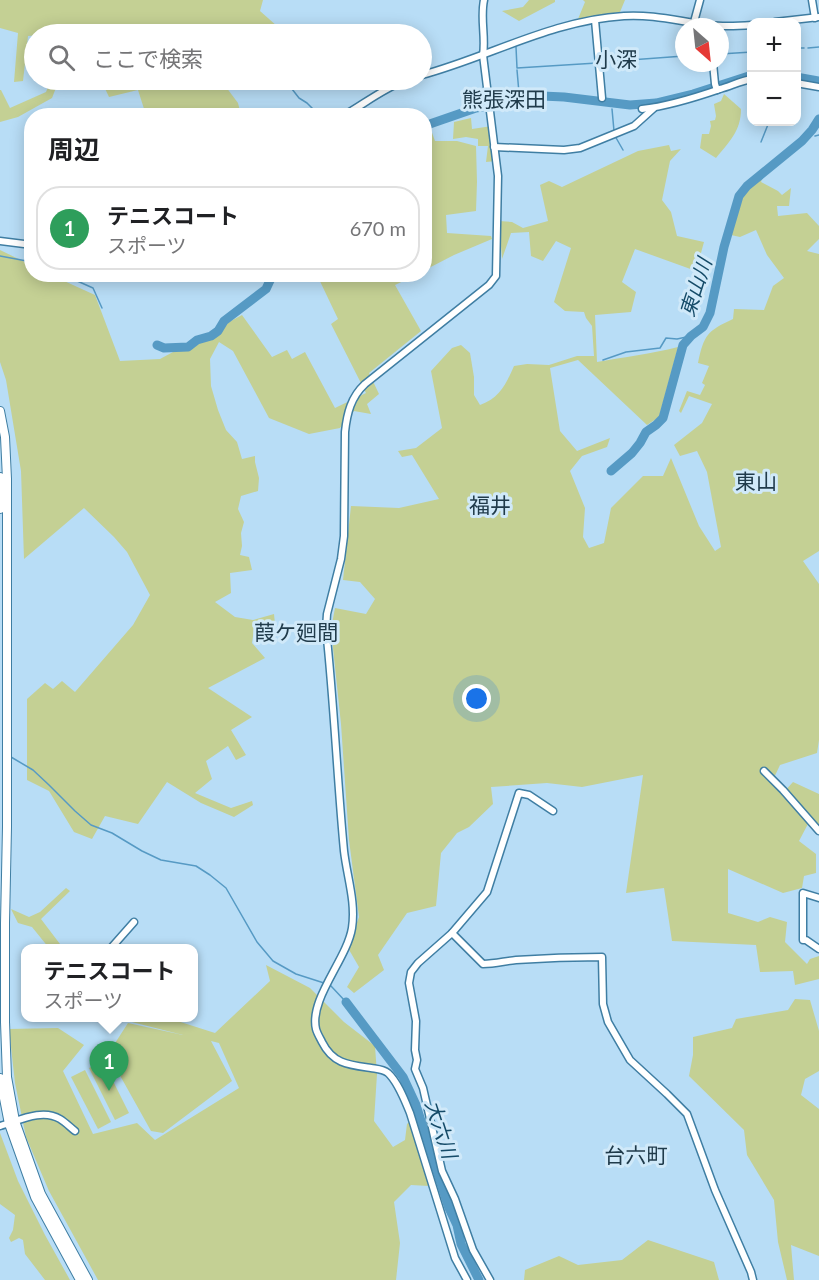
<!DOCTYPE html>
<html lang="ja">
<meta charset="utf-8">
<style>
body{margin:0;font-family:Lato,"Noto Sans JP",sans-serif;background:#f2f2f2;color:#202124}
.controls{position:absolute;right:18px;top:18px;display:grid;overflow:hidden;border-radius:12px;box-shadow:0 3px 15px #0003}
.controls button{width:54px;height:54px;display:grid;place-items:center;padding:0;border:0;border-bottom:2px solid #e0e0e0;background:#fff;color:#202124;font:30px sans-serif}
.compass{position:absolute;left:675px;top:18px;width:54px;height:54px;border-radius:50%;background:#fff;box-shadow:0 3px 15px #0003;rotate:153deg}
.you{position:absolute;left:477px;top:699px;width:21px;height:21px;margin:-15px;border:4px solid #fff;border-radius:50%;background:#1a73e8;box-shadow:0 0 0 9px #1a73e833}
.badge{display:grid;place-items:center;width:39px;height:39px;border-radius:50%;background:#d93025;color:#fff;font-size:20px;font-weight:700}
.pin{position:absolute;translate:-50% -50px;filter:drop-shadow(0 2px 3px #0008)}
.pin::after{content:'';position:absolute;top:32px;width:21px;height:18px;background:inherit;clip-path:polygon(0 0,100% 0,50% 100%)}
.popup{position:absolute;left:21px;top:944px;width:177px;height:78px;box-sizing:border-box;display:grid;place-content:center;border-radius:12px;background:#fff;filter:drop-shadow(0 2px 4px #0005);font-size:20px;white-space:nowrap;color:#757577}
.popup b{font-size:22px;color:#202124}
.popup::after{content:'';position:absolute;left:50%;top:100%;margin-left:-12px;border:12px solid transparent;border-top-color:#fff}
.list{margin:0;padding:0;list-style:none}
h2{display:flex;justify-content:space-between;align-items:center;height:78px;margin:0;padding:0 24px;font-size:26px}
h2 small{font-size:20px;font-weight:400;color:#757577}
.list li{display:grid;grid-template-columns:39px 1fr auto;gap:18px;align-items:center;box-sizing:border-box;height:84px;margin:0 12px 12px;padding:0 12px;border:2px solid #e0e0e0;border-radius:24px}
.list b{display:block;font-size:22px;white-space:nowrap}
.list p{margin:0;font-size:20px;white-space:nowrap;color:#757577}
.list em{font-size:20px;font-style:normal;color:#757577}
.icon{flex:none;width:33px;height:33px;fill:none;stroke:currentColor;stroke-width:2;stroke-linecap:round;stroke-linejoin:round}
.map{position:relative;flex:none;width:819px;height:1280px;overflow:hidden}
.search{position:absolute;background:#fff;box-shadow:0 3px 15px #0003;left:24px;top:24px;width:408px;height:66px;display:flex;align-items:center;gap:15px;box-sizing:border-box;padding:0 21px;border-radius:33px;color:#757577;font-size:22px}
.panel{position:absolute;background:#fff;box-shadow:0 3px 15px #0003;left:24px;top:108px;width:408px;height:174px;border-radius:24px}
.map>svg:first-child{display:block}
.green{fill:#c4d094}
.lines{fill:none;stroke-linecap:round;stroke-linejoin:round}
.stream{stroke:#569ac4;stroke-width:1.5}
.river{stroke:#569ac4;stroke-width:9}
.minor-casing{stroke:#3f7ea3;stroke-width:9}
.major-casing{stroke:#3f7ea3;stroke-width:10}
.minor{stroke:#fff;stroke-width:6}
.major{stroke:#fff;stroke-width:8}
.labels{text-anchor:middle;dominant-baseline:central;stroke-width:6;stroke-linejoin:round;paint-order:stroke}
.water-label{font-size:20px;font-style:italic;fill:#154b68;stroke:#d0e9f9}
.quarter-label{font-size:21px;fill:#203b4b;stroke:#d0e9f9}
</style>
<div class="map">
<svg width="819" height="1280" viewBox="0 0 819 1280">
<rect width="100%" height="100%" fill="#b8ddf6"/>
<g class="green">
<path d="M0,0h263l-3,11 26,23h-209l-13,-8 -12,8 -24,2 -5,45 -9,1 4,-49 -18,-5z"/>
<path d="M529,0h26v2l-36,19 -17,-10 21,-4z"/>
<path d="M583,0h42l-5,12 -42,7 7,-17z"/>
<path d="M51,80h8l-7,18 -34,19 -18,5v-32h1l9,18 36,-16z"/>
<path d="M101,80h125v7l12,16 3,12h-95l-8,-25 -29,7z"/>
<path d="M724,94l17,15c0,22 -12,33 -25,49l-16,-10 2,-14h7l2,-8 -1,-5 5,-1 1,-4 -2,-12 7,-3z"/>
<path d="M471,118l1,11 20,-3 4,35 -10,1 2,-16h-10v-7l-12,-2 -13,2 1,-17z"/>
<path d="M430,127l5,14h22l19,5 1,36 -1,29 -30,4 1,18 44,3 1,3 -38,16 -29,15 -1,-140z"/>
<path d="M669,145l2,6 10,-2 -11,12 -8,39 9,12 6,24 27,6 -8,29 -61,-22 -13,33 14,10 -5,20 -36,3 2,47c27,-5 54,-8 81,-15l-19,70 -12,8 -69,-65 -28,8 10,63 17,20 33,-13 -3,9 -25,9 -12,15 15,37 -2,29 6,11 15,-5 7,-35 32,-32h20l8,-18 28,68 16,25 6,-4 -14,-75 -10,-21 -17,5 -6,-11 28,-22 10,-19 -23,-8 -8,17 -2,-2 8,-20 13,4 5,-10 -3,-2 7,-17 -11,-3c6,-28 9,-32 35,-44l1,-10 30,1 9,-24 11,-8 -17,-23 -11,-25 -16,7 -9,-2 -2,-4 12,-35 6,-9 16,-11 -2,6 17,9 4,4 9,-7 -2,18h-12l1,10 29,-3 12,13v13l-12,12 12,3v297l-16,10 16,23v156l-2,13 -37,12 -8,17 11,11 10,-11 26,12v34l-10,-6 -10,19 17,13v19l-12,3 -2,12 -19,5 -55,-24v44l30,9 12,-5 17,5 -2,20 22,22 3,-5 9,-3v23l-24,6 -2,-14 -33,1 -4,-27 -84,-4 -8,-53 -38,5 17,-118 -61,12 -35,-4 -56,4 2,17 -24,23 -12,6 -16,20 -5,53 -29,7 -29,42 6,15 -30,23 -7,-6 12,-20 -11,-19 11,-31 -10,-77 -8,-116 -10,-95 4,-21 31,6 9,-15 -15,-17 -17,-2 8,-74 48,2 40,-9 -27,-44 -10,2 -4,-6 18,-3 26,-20 -11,-57 21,-23 9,-3 9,8 4,24v18l6,10c20,-7 26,-21 34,-39l13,-2 22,1 28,-9h17l-2,-30 -6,-8 -2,-6 -19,-1 -11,-9 17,-54 -15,-7 -13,20 -12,-5 -2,-24 -18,1 -9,26 -3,-38 13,1 11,6 25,-7 -8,-36 9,-4 13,6 76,-36z"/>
<path d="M0,250l31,15 1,9 19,1 44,20 25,66 40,-2 82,-44 30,42 15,-7 5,9 13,-7 30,56 31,-15 -35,-69 7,-5 -21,-44h99l-21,10 26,46 -52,42 10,21 -12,10 4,10 -17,-3 -14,17 -31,6 -40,-16 -36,-67 -14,-9 -9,17 1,27 7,24 8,20 11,12 5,17 13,-3v6l4,16 -1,13 -17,5 -3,13 6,13 -3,11 1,13 -2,9 9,2 3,13 -22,3 1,20 -16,9 20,15 18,3 21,-6 1,10 -20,-1 -3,20 13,15 -57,30 44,29 -21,13 15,25 -10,5 -8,-14 -22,15 6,18 -17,14 36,15 21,-7 1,4 -19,12 -33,-14 -34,-21 -29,42 -33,-8 -13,23 -18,-7 -25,-41 -22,-11v-81l18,-16 8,6 9,-8 13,11 58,-67 17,-30 -23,-43 -13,-15 -30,-29 -60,51 -3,-88 -15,-91 -6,-18z"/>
<path d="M66,888l4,3 -29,28 22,29h-14l-17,-21 -14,-4 -7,-14 18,8 11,-5z"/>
<path d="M266,965l44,23 34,34 31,24 2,28 -3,47 19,26 12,-7 2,-16 3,-3 19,65 -18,-1 -17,17 6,41 -4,37h-298l-49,-89 -23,-54 -11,-54 -6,-54 49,-1 26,17 -21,26 30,63 44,-11 18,17 84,-52 -20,-45 -8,-2 21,40 -69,52 -12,-2 -43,-77 20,-31 55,12 -67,-17h52l47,15 55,-52z"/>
<path d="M795,999l15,1 9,31v40l-14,8 -4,16 18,14v147l-28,-11 3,35h-7l-9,-38 -4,-42 -27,-45 -3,-25 -55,-54 4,-21v-18l39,-9 4,-9 52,-9z"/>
<path d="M103,1061l26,52 -14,7 -26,-52z"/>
<path d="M85,1070l26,52 -13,7 -27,-52z"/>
<path d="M0,1133l18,48 27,54 25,45h-25l-20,-26 -2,-14 -4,-2 -8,4 -2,-4 4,-8 2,-15 -15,-11z"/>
<path d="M648,1240l66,22 5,18h-195l1,-10 34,-14 19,9 44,-5z"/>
</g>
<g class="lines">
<g class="stream">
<path d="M516,47l1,21 80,-5"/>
<path d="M796,48h8"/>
<path d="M808,48l11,-1"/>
<path d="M720,54l32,-2"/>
<path d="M603,62l81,-6"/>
<path d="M517,70l2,23"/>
<path d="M285,80l14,18 8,5 13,13"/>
<path d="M145,86l16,-6"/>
<path d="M612,109l2,22"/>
<path d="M615,136l8,14"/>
<path d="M815,136l4,-1"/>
<path d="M761,142l8,-20"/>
<path d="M0,256l32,6"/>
<path d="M44,274c8,8 12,6 22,2l27,12 9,20"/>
<path d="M603,360l23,-8 34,-4 6,-10 11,1 14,-3"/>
<path d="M11,757l22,13 16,15 26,26 16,14 21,8 30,18 19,9 35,6 14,9 16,13 31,54 16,19 23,13 28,9"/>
<path d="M329,985l2,1 15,16"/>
</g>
<g class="river">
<path d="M796,77l23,4"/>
<path d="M424,126l52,-18 66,-12 22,1 66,8 26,-2 37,-9 59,-19"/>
<path d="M157,345l7,3 24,-1 9,-7 14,-4 7,-5 6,-10 42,-32 7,-15"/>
<path d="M611,471l21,-18 8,-10 6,-11 10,-7 7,-7 20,-73 8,-9 12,-9 7,-14 14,-66 15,-51 8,-10 55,-45 10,-11 7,-11"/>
<path d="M346,1002l57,75 13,28 19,60 14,43 8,17 4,19 18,36"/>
</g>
<g class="minor-casing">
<g id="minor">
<path d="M812,0l3,18"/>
<path d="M595,20l7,78"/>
<path d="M694,22l6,-22"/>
<path d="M775,22l44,-5"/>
<path d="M713,63l2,21 2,6"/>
<path d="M422,75c67,-18 131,-55 202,-59 29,-2 58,6 86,9 14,2 28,1 42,0"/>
<path d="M796,83l23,4"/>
<path d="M642,109c27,-3 52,-11 78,-20 11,-3 20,-8 32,-10"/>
<path d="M343,116c21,-12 41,-28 63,-36"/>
<path d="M494,147l70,3 16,-2 54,-22 20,-18"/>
<path d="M0,241l32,4"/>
<path d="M764,771l19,19 36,41"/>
<path d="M819,898l-16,-5v47h3l13,9"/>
<path d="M452,933l31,31c12,0 22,-3 33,-4 29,-2 58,-3 86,-3l1,47 5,18 22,38 37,34 20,20 28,76 36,82 2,8"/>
<path d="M111,948l23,-26"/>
<path d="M0,1126c18,-5 42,-18 60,-7 5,3 10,8 15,12"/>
<path d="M467,1280l-12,-22 -45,-145c-5,-12 -12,-31 -22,-40 -5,-4 -11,-4 -17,-5 -22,-3 -38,-4 -49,-26 -2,-4 -5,-9 -6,-13 -7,-30 31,-70 36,-101 4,-26 -5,-51 -8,-77 -7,-74 -10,-148 -18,-222l1,-15 14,-55 3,-23 1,-104c2,-19 6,-35 20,-48l124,-99 7,-9 2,-100 -15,-121c3,-18 -3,-36 1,-55"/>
<path d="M490,1280l-17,-30 -18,-51 -13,-28 -19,-83 -8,-19 2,-9 -2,-10 1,-29 -7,-38 2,-11 7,-9 34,-30 35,-41 32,-99 10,2 24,16"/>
</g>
</g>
<g class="major-casing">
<g id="major">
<path d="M0,411l5,26 2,42v348l-2,96v99l2,55 8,44 26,73 47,86"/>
<path d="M0,477v32"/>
<path d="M0,1078l9,46 26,73 45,83"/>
</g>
</g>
<use href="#minor" class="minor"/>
<use href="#major" class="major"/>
</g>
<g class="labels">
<g class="water-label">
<text transform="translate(695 287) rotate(-72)">東山川</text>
<text transform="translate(442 1129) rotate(72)">大六川</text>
</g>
<g class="quarter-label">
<text x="616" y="58">小深</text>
<text x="504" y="98">熊張深田</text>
<text x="756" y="480">東山</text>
<text x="490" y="504">福井</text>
<text x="296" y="631">葭ケ廻間</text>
<text x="636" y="1154">台六町</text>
</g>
</g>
</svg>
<div class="controls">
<button>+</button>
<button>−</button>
</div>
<svg class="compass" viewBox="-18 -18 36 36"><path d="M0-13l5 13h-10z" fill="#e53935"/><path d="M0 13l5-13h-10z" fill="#757577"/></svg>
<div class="you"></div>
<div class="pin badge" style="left:109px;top:1091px;background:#2e9e5b">1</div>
<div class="popup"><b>テニスコート</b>スポーツ</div>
<div class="search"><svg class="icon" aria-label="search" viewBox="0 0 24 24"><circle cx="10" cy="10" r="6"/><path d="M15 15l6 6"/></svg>ここで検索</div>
<section class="panel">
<h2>周辺<small></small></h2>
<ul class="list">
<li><span class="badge" style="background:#2e9e5b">1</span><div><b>テニスコート</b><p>スポーツ</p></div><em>670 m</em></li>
</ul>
</section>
</div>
